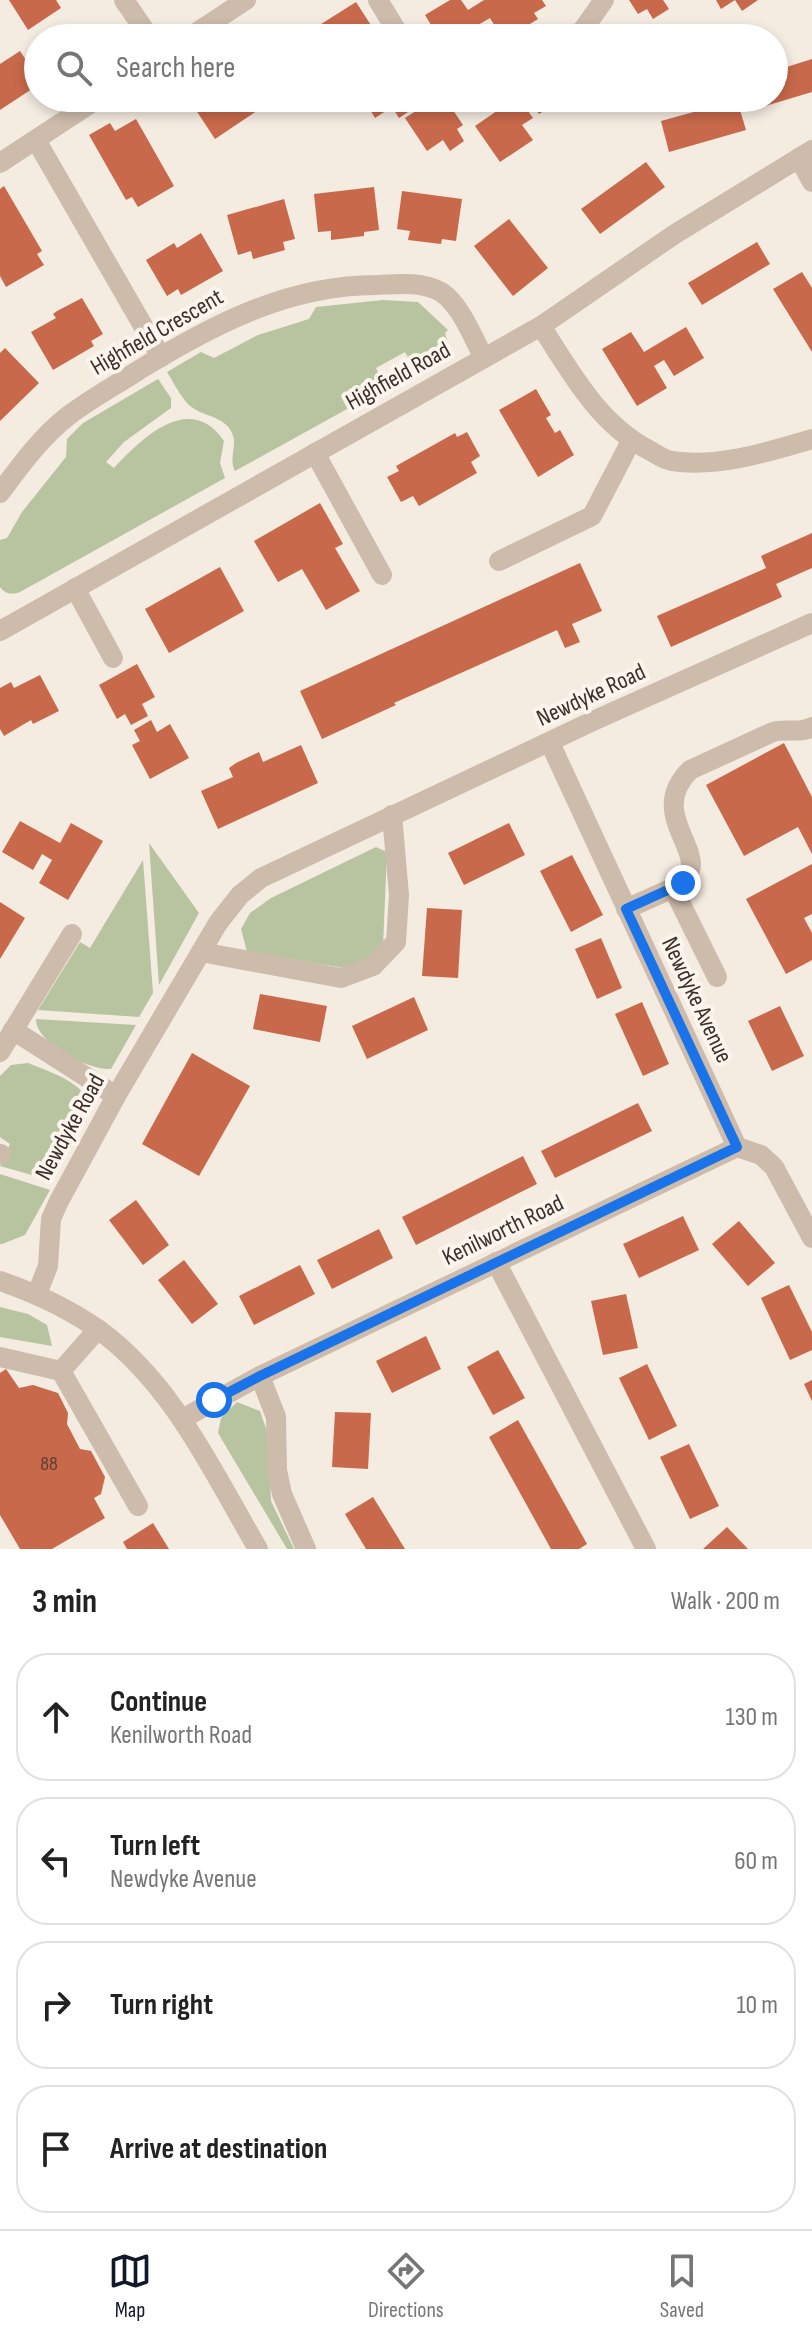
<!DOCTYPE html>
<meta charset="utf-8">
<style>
body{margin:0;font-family:"Sofia Sans Condensed",sans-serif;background:#f2f2f2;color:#222}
.stop{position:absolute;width:24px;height:24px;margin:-18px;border:6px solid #1a73e8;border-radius:50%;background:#fff}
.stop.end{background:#1a73e8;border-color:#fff;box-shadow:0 2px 8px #0008}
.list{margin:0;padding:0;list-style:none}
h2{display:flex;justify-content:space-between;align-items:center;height:104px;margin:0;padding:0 32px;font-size:34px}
h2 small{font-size:26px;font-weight:400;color:#767676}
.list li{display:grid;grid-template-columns:52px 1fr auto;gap:24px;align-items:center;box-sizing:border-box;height:128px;margin:0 16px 16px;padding:0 16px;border:2px solid #e0e0e0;border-radius:32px}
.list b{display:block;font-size:30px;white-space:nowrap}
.list p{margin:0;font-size:26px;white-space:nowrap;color:#767676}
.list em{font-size:26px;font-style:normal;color:#767676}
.icon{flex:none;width:44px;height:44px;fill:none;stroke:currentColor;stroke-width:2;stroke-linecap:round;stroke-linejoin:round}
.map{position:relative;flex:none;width:812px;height:1549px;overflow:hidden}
.search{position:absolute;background:#fff;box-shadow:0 4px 12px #0003;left:24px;right:24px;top:24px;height:88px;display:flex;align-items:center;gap:20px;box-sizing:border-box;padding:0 28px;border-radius:44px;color:#767676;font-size:30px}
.sheet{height:680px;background:#fff}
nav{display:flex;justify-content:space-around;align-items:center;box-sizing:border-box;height:112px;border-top:2px solid #e0e0e0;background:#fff;font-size:22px;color:#767676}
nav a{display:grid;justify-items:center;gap:4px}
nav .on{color:#111827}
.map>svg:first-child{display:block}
.green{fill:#b8c4a0}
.building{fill:#c8694b}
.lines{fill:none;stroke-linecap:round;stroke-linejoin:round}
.minor{stroke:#cdbbac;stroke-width:20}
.route{stroke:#1a73e8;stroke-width:10}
.labels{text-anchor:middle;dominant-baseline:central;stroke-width:8;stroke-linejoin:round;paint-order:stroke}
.number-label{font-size:20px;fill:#5e3e33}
.street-label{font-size:24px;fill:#3b302b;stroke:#fbf5ee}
</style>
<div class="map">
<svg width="812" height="1549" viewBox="0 0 812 1549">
<rect width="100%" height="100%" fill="#f4ebe1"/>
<g class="green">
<path d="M383,300l35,2 30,28 -3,3 3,10 -3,10 -29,18 -11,-19 -29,16 9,20 -150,83c-7,-13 3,-25 -3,-38 -8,-18 -30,-16 -43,-28 -9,-9 -15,-22 -22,-33l34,-20 13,6 44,-23 51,-16 7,-12z"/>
<path d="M158,379l13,19v10l-47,34 -18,20 8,6c28,-30 76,-77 110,-27l-4,22 5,15 -205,114c-8,3 -15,2 -20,-5v-47l7,-2 15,-26 44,-55 1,-18 16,-16z"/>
<path d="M149,843l50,70 -40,72z"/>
<path d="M376,847l11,5 -4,94 -14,16 -18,7 -104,-17 -6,-23 9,-16 21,-15z"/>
<path d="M143,860l10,133 -14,24 -101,-7 42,-68 10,6z"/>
<path d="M36,1019l100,6 -25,44c-21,2 -76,-26 -75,-50z"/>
<path d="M28,1063c21,9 61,20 61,46l-43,70 -46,-13 10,-22 -10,-7v-61l11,-11z"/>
<path d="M0,1174l50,16 -25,45 -23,9h-2z"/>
<path d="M0,1307l28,7 19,11 5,21 -52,-9z"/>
<path d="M237,1402l23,9 8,23 3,67 23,48h-7l-69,-116 3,-15z"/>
</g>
<g class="building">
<path d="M9,0h47l5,8 -33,22z"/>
<path d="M450,0h11l7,10 16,-10h58l4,6 -12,7 4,6 -31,19h-5l-12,-20 -12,7 5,7 -10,6h-34l-14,-23z"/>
<path d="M629,0h34l6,9 -16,10 -6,-10 -9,5z"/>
<path d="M716,0h19l-14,9z"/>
<path d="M735,0h23l-16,11z"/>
<path d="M356,2l20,31 -6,5h-44l-8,-12z"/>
<path d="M20,51l18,27v7l-38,25v-46z"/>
<path d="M812,59v33l-50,15 -3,-9h15v-27z"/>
<path d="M201,98h75l-61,41 -23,-35z"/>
<path d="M363,98h44l7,10 -15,10 -7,-11 -17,11z"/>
<path d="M436,98h9l18,27 -6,4 7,12 -14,10 -7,-11 -16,11 -22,-33z"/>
<path d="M528,98h36l-25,16z"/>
<path d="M737,100l9,30 -77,22 -8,-31z"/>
<path d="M521,101l12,17 -11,7 11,15 -33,22 -25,-36 32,-22 3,4z"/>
<path d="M136,119l38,67 -36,21 -6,-10 -6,3 -37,-65 21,-12 5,8z"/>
<path d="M646,162l19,25 -65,47 -19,-25z"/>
<path d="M4,186l38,65 -5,3 7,11 -38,22 -6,-11v-87z"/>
<path d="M374,187l5,43 -15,2v4l-33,4v-9l-13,1 -4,-38z"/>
<path d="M402,191l60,8 -6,42 -14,-2 -1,5 -33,-4 2,-9 -13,-2z"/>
<path d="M284,199l11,40 -12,3 2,8 -32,9 -2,-8 -13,4 -11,-40z"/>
<path d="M509,219l39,49 -35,28 -39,-50z"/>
<path d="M201,233l22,38 -42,24 -3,-6 -11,7 -21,-36 28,-17 3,5z"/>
<path d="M757,242l13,22 -68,41 -14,-22z"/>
<path d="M802,272l10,16v64l-39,-63z"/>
<path d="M82,298l21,36 -12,7 3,5 -41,24 -22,-38 25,-14 -3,-4 4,-3z"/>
<path d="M686,327l18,31 -30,18 -10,-16 -10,6 13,22 -30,18 -35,-57 29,-17 13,20z"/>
<path d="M5,348l34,35 -39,38v-68z"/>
<path d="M536,389l15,26 -5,3 9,15 5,-3 14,25 -36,22 -39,-67z"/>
<path d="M467,432l13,24 -9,6 6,11 -58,33 -6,-10 -12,6 -14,-25 12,-6 -3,-5 59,-33 2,4z"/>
<path d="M320,503l23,41 -8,4 25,43 -34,19 -24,-41 -24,13 -24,-41z"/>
<path d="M812,533v35l-36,16 6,13 -111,50 -14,-31 109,-48 -5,-12z"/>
<path d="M580,563l22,48 -30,13 8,18 -15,6 -8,-18 -163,73 2,2 -74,34 -22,-48z"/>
<path d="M220,567l24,44 -75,42 -24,-44z"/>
<path d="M137,664l18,33 -13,7 6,12 -17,9 -6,-11 -8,5 -18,-34z"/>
<path d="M40,675l19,36 -26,13 -2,-4 -27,16 -4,-7v-41l11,-6 3,6z"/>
<path d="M151,720l6,12 13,-8 19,34 -39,21 -18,-34 8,-4 -6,-11z"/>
<path d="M784,743l28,54v57l-14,-27 -54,29 -38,-71z"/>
<path d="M301,745l17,38 -100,46 -17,-38 32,-14 -4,-9 7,-5 23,-11 4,10z"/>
<path d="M20,821l40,22 11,-20 32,18 -35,59 -29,-17 13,-23 -10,-6 -9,16 -31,-18z"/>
<path d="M509,823l16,32 -61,30 -16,-32z"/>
<path d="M572,855l31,60 -32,17 -31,-61z"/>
<path d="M812,864v50l-8,4 8,15v27l-26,14 -40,-75z"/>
<path d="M0,902l25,16 -25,41z"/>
<path d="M427,908l35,2 -4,68 -36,-2z"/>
<path d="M601,938l21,50 -25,11 -22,-50z"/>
<path d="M260,994l67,12 -7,36 -67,-13z"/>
<path d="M414,997l14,33 -61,29 -15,-33z"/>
<path d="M642,1002l27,62 -26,12 -28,-62z"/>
<path d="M780,1006l24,50 -32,15 -24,-50z"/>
<path d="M192,1053l58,33 -51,90 -57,-32z"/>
<path d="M638,1103l14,28 -97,47 -14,-27z"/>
<path d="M523,1156l14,28 -121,61 -14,-28z"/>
<path d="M136,1200l33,45 -26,20 -34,-45z"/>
<path d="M683,1216l16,34 -60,28 -16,-34z"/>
<path d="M739,1221l36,42 -27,23 -36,-42z"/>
<path d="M379,1229l14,29 -61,31 -15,-29z"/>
<path d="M184,1260l34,44 -26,20 -34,-44z"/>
<path d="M300,1265l15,29 -61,31 -15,-29z"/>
<path d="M789,1285l23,47v18l-22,10 -29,-62z"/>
<path d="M626,1294l12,54 -35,7 -12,-54z"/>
<path d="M426,1336l15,33 -49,24 -16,-32z"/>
<path d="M498,1350l27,48 -32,17 -26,-48z"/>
<path d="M647,1364l30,62 -28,14 -30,-62z"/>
<path d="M6,1369l13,19 14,-3 25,8 10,20 -1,11 13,25 11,2 14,26 -4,17 -7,4 11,20 -53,31h-32l-20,-34v-142z"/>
<path d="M812,1380v21l-8,-17z"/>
<path d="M335,1412l36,1 -3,56 -36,-2z"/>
<path d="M518,1420l69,124 -8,5h-28l-62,-112z"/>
<path d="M689,1444l30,62 -29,13 -30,-62z"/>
<path d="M373,1497l32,52h-39l-21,-35z"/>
<path d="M153,1523l16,26h-42l-4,-7z"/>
<path d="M727,1527l21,22h-45z"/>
</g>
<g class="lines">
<g class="minor">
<path d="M124,0l26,38"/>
<path d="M378,0l23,38"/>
<path d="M188,38l58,-38"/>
<path d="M567,38l15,-7 22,-31"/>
<path d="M36,140l125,217"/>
<path d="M799,158l13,24"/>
<path d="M0,163l99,-65"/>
<path d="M541,326c30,47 58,98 108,124 7,4 15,10 23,11 46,7 96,-9 140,-22"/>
<path d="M315,453l67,122"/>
<path d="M0,493c20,-27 41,-56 68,-77 22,-17 48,-31 71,-46 73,-45 149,-85 237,-85 20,-1 46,-4 65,7 20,13 32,46 43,66"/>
<path d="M499,561l93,-45 39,-75"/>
<path d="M75,588l38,70"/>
<path d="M0,631l541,-305 134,-92 137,-84"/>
<path d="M550,743l187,404"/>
<path d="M673,888c53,-28 -33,-68 17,-118l83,-38c14,-4 26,2 39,-5"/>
<path d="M626,909l47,-21 44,89"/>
<path d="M201,952l140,26 32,-12 23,-24 3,-47 -7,-80"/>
<path d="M13,1030l103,66"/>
<path d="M0,1052l72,-118"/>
<path d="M0,1154h1"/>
<path d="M496,1262l150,287"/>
<path d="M0,1281c35,12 69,28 99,49 74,54 114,142 159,219"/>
<path d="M37,1294l11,-28 3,-47 7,-16 58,-107 102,-173 22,-28 21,-17 332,-157 219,-98"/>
<path d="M0,1357l61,14 37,-42"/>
<path d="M61,1371l77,135"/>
<path d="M260,1376l16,41 1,53 5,24 24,55"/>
<path d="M182,1419l78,-43 477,-229 24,8 13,12 38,71"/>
</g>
</g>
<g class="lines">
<path class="route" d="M214,1400l46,-24 477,-229 -111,-238 57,-26"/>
</g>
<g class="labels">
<g class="number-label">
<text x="49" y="1464">88</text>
</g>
<g class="street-label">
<text transform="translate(157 332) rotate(-30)">Highfield Crescent</text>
<text transform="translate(398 376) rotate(-29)">Highfield Road</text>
<text transform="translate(591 695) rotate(-25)">Newdyke Road</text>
<text transform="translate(697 1000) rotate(65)">Newdyke Avenue</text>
<text transform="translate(70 1127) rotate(-61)">Newdyke Road</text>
<text transform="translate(503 1230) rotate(-26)">Kenilworth Road</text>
</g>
</g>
</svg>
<div class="stop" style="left:214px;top:1400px"></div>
<div class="stop end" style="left:683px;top:883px"></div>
<div class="search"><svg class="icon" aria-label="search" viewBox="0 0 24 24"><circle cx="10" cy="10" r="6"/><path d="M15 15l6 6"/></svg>Search here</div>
</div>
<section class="sheet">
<h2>3 min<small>Walk · 200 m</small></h2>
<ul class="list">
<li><svg class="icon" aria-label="ahead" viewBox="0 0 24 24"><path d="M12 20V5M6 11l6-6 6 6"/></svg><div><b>Continue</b><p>Kenilworth Road</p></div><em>130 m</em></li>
<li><svg class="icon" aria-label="left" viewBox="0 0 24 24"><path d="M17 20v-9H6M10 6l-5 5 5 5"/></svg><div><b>Turn left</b><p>Newdyke Avenue</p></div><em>60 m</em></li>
<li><svg class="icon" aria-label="right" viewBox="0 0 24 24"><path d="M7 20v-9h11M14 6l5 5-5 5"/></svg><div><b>Turn right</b></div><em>10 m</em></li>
<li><svg class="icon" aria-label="arrive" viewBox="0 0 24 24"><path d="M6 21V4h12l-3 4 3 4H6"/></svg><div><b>Arrive at destination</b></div></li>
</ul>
</section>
<nav>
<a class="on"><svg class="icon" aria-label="map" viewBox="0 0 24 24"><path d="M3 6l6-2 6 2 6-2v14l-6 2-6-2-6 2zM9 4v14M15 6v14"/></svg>Map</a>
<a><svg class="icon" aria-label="directions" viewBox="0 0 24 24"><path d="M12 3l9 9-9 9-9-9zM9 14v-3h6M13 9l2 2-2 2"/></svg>Directions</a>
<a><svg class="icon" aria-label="saved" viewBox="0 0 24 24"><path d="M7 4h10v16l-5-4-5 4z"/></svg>Saved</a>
</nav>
